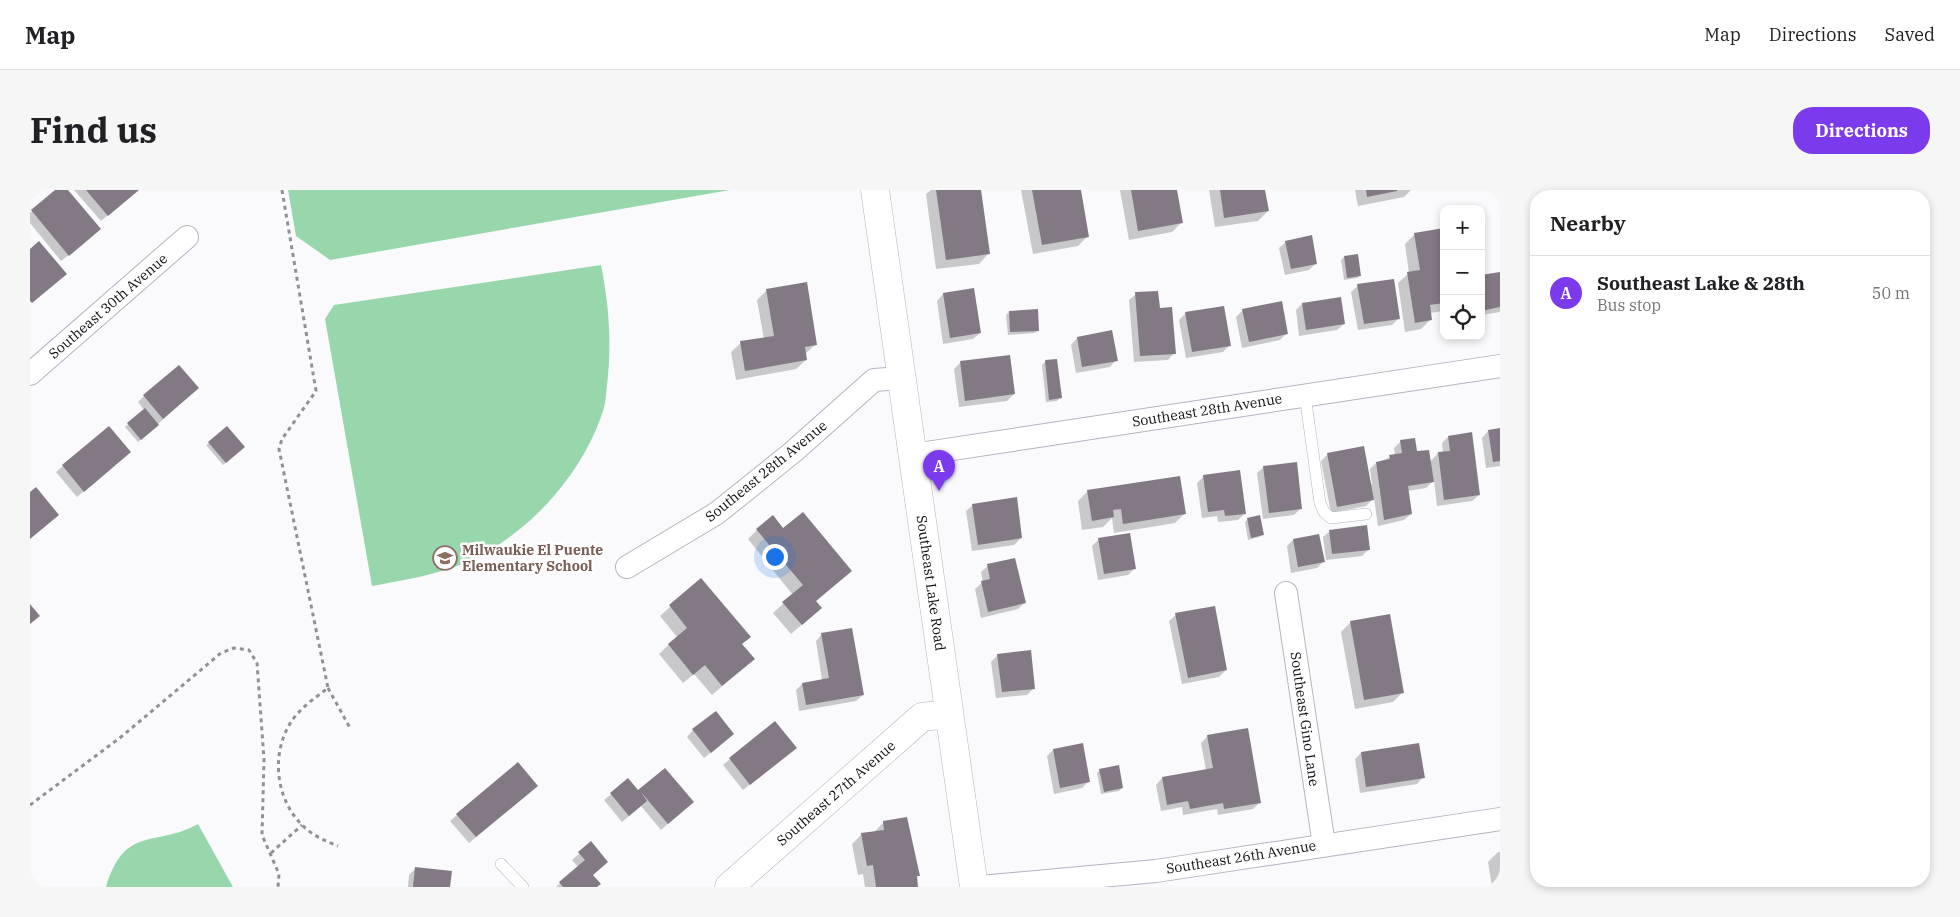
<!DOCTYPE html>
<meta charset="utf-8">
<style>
body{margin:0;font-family:"IBM Plex Serif",serif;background:#f6f6f6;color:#202124}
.controls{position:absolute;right:15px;top:15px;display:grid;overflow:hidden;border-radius:10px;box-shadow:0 2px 8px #0003}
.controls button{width:45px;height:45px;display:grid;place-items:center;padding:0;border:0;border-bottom:1px solid #e0e0e0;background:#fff;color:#202124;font:25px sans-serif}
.you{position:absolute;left:744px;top:366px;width:18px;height:18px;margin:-12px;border:4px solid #fff;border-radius:50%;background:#1a73e8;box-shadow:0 0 0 8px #1a73e833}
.badge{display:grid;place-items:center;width:32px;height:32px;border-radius:50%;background:#7c3aed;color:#fff;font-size:16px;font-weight:700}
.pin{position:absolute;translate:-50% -41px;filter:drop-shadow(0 1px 2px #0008)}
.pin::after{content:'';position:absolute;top:26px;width:18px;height:15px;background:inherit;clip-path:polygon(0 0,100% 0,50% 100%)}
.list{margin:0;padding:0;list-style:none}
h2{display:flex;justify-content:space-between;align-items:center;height:65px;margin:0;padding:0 20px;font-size:21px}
h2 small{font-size:16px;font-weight:400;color:#757577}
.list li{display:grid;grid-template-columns:32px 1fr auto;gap:15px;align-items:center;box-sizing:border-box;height:75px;padding:0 20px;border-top:1px solid #e0e0e0}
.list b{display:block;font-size:19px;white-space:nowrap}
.list p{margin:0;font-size:16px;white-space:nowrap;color:#757577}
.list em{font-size:16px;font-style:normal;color:#757577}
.icon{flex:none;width:28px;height:28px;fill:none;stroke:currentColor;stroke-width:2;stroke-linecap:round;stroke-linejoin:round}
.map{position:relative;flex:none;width:1470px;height:697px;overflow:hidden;border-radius:20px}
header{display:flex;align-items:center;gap:30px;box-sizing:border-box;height:70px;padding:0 25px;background:#fff;border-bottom:1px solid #e0e0e0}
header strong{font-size:24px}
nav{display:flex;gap:28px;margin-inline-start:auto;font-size:18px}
.intro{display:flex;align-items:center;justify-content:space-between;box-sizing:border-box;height:120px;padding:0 30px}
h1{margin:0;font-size:35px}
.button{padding:12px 22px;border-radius:20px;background:#7c3aed;color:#fff;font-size:18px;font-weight:700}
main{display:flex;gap:30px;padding:0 30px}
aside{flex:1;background:#fff;border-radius:20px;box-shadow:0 2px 8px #0003}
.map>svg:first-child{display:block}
.green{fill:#98d7ac}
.shadow{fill:#0003}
.building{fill:#837984}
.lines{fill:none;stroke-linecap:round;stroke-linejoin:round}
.service-casing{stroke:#b4b3c1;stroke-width:12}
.minor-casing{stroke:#b4b3c1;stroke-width:24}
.tertiary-casing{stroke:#b4b3c1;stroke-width:29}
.path{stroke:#919195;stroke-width:3;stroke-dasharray:4 4;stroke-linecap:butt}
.service{stroke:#fff;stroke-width:11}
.minor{stroke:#fff;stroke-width:22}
.tertiary{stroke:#fff;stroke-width:28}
.labels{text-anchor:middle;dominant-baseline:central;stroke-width:5;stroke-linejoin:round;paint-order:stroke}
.street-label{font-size:14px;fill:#0d0d12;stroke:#fff}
.education-label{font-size:14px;font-weight:bold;fill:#785e54;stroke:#fff;text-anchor:start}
</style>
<header>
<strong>Map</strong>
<nav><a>Map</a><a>Directions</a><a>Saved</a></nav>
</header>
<div class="intro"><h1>Find us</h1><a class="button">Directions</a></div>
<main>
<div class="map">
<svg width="1470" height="697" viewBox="0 0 1470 697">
<rect width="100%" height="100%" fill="#fafafd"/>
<g class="green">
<path d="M258,0h442l-400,70 -34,-24z"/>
<path d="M571,75c8,40 11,79 6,120 -1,8 -1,18 -4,26 -20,62 -71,119 -129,148 -32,15 -69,21 -102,27l-47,-267 9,-14z"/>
<path d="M168,634l35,63h-127c19,-63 49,-39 92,-63z"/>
</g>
<g class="shadow">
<path d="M27,0h9l27,46 -32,25 -31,-38v-10z"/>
<path d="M44,0h64l-37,31z"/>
<path d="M901,0h49l8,64 -9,10 -43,5 -10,-75z"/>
<path d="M991,0h59l8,46 -10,10 -45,8z"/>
<path d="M1090,0h56l5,33 -9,9 -43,8z"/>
<path d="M1179,0h55l4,21 -10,10 -43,6z"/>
<path d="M1325,0h56l-7,7 -46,9z"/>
<path d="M1414,40v81l-14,2 1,6 -10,10 -16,3 -7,-49 11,-10 -4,-29 10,-10z"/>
<path d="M1256,52l30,21 -7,7 -24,5 -6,-27z"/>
<path d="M1327,65l3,20 -3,3 -13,2 -3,-20 3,-3z"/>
<path d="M1470,83v39l-19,3v-38z"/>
<path d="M1328,96l41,32 -7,7 -34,5 -7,-38z"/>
<path d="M737,100l49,54 -11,10 1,6 -10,9 -60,11 -5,-28 10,-9 23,-4 -7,-39z"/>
<path d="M943,100l7,43 -7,6 -30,5 -6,-43 6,-7z"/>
<path d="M1106,104l23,15 15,44 -6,7 -34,2 -5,-62z"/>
<path d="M1272,114l42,20 -7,6 -38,6 -3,-26z"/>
<path d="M1213,120l44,23 -7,7 -38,8 -6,-31z"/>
<path d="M979,122l29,18 -3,3 -27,2 -2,-20z"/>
<path d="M1156,123l43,33 -6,6 -37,6 -7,-38z"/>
<path d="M1047,148l39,22 -6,7 -34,6 -5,-28z"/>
<path d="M979,166l5,38 -7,7 -48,6 -5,-38 6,-6z"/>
<path d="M1026,171l4,37 -3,3 -11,1 -4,-37 3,-3z"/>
<path d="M168,198l-60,54 -13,-15 19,-17 -6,-8 6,-6z"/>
<path d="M78,237l21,25 -52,45 -21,-25z"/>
<path d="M1470,240v36l-14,2 -4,-30 6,-7z"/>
<path d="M1418,247l31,58 -7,6 -35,5 -3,-26 -8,8 -19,3 4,23 -7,6 -26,6 -4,-28 -8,8 -35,7 -10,-52 7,-7 42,31 2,-1 -2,-15 6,-6 19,-8 -1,-7 7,-7 29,21 8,-9h5l-1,-10z"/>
<path d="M179,253l31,7 -17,15 -17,-20z"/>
<path d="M1234,277l37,41 -7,7 -31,4 -6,-46z"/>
<path d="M1173,287l42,36 -7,7 -20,2 -1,-6 -15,2 -5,-35z"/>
<path d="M1058,301l97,22 -10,10 -61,10 -2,-15 -9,9 -21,3 -4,-29z"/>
<path d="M943,315l48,33 -7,7 -42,6 -6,-40z"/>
<path d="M1218,329l14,15 -3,3 -11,3 -3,-18z"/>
<path d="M727,340h26l67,41 -35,31 6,6 -30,26 -18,-21 20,-18 -45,-56z"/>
<path d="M1300,341l39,18 -7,7 -36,4 -3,-23z"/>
<path d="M1069,349l36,29 -7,7 -30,5 -6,-34z"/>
<path d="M1263,350l30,22 -6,6 -26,5 -4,-27z"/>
<path d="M958,376l36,37 -6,6 -37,9 -6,-29 8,-7 -2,-10z"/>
<path d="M671,389l40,66 12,14 -41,36 -18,-21 -11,9 -24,-29 18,-17 -17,-21z"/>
<path d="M1146,425l50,55 -7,7 -37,7 -13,-63z"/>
<path d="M1321,432l52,70 -10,10 -38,7 -14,-77z"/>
<path d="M792,444l41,61 -7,6 -57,10 -3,-21 6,-6 20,-4 -6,-39z"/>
<path d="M968,465l36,33 -7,7 -31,3 -5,-36z"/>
<path d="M663,540l33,10 -22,18 -17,-21z"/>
<path d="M1178,546l52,66 -7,7 -35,6 -1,-6 -34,6 -1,-8 -21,4 -5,-26 6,-7 44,-8 -5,-27z"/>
<path d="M1023,560l36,31 -7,7 -28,6 -7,-38z"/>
<path d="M1331,563l62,24 -6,7 -57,9 -5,-34z"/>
<path d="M758,564l-45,36 -20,-25 7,-6z"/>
<path d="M635,579l27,33 -31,28 -20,-24 -19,16 -18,-22 24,-20 10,12z"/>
<path d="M1070,580l22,18 -3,3 -18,3 -4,-21z"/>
<path d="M500,602l-61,51 -19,-22 7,-6z"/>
<path d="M854,632l34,54 -2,2 1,9h-52l-2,-13 -5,1 -6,-31 10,-10 12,-2z"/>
<path d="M561,653l1,32 4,12h-40l22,-20 -6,-7z"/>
<path d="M1468,662h2v35h-8l-4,-25z"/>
<path d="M386,678l33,19h-41l1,-12z"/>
</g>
<g class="building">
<path d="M25,0h13l33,39 -32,27 -38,-46z"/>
<path d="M56,0h53l-31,26z"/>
<path d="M906,0h45l9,64 -44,6z"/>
<path d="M1002,0h49l8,47 -47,8z"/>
<path d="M1101,0h46l6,33 -45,8z"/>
<path d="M1190,0h45l4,21 -45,7z"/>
<path d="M1336,0h31v1l-30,6z"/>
<path d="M1414,38v75l-14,2 2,15 -17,3 -8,-51 13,-2 -6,-37z"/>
<path d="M1282,45l5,29 -26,5 -6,-28z"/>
<path d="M9,51l28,33 -35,29 -2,-2v-52z"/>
<path d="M1328,64l3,22 -14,2 -3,-22z"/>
<path d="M1470,82v35l-19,4v-36z"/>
<path d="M1364,89l6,40 -36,5 -7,-40z"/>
<path d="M777,92l10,63 -12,2 2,13 -62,11 -5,-30 34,-5 -8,-47z"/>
<path d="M944,98l7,45 -31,5 -7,-45z"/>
<path d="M1128,101l2,17 12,-1 4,47 -36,2 -5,-64z"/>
<path d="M1311,107l4,27 -39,6 -4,-27z"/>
<path d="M1252,111l6,33 -39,8 -7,-33z"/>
<path d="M1194,116l7,40 -39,6 -7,-40z"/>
<path d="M1008,119l1,22 -29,1 -1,-21z"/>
<path d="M1082,140l6,31 -36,6 -5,-30z"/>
<path d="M980,165l5,39 -50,7 -5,-40z"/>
<path d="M1027,169l5,39 -13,2 -4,-40z"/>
<path d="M149,175l20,23 -36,31 -20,-24z"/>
<path d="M115,218l14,17 -18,15 -14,-17z"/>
<path d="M79,236l22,26 -47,40 -22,-27z"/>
<path d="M197,236l18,21 -19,16 -18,-21z"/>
<path d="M1470,238v33l-7,1 -5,-32z"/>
<path d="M1442,242l8,63 -36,5 -6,-48 12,-1 -2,-15z"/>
<path d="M1385,248l2,13 12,-1 5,32 -26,4 4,28 -28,6 -8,-58 14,-3 -1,-4 13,-2 -2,-13z"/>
<path d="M1334,256l10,54 -37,7 -10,-54z"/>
<path d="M1267,272l5,47 -33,4 -6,-47z"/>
<path d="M1210,280l6,44 -21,2 -1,-6 -16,2 -5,-37z"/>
<path d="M1150,286l6,38 -63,10 -2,-15 -8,1 1,7 -22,4 -5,-31z"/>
<path d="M6,297l23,28 -29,24v-47z"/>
<path d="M987,307l5,41 -44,7 -6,-41z"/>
<path d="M773,322l49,59 -36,30 6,7 -20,17 -20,-23 21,-17 -47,-56 17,-14 10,13z"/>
<path d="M1230,325l4,20 -13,3 -4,-20z"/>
<path d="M1337,335l3,25 -38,4 -3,-24z"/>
<path d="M1100,343l6,36 -32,5 -6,-36z"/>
<path d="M1289,344l6,28 -27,5 -5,-28z"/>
<path d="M985,368l11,45 -38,9 -7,-31 9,-2 -3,-15z"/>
<path d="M671,388l50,59 -9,7 13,15 -33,27 -17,-21 -12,10 -25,-31 19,-16 -18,-23z"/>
<path d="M0,414l10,12 -10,8z"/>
<path d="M1185,416l12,64 -39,8 -13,-65z"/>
<path d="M1360,424l14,79 -40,7 -14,-79z"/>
<path d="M822,438l12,67 -58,10 -4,-22 27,-5 -8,-45z"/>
<path d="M1001,460l4,39 -33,3 -5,-38z"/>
<path d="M686,521l18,23 -23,19 -19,-24z"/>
<path d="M745,531l22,27 -47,37 -21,-27z"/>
<path d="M1218,538l13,75 -37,6 -1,-6 -33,6 -2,-8 -21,4 -5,-28 51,-9 -6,-33z"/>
<path d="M1053,553l7,39 -30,6 -7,-39z"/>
<path d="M1389,553l6,35 -59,9 -5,-35z"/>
<path d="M488,572l20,24 -62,51 -20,-23z"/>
<path d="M1089,575l4,23 -19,4 -5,-23z"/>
<path d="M635,578l29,34 -26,22 -27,-32 6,9 -18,15 -19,-23 18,-15 10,12z"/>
<path d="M877,627l13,59h-3l1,11h-42l-3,-22 -6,1 -6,-33 23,-3 -1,-9z"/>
<path d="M561,651l17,21 -15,13 8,9 -4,3h-34l-4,-5 26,-22 -7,-8z"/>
<path d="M385,677l37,4 -2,16h-37z"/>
</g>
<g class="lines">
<g class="service-casing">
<g id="service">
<path d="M1275,205l15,108 4,9 7,6 35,-4"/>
<path d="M471,674l22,23"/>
</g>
</g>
<g class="minor-casing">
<g id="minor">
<path d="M0,184l157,-137"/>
<path d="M883,265l587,-89"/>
<path d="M597,377l90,-54 76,-61 81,-72 28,-2"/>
<path d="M1256,403l38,252"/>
<path d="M951,697l175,-16 344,-52"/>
</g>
</g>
<g class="tertiary-casing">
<g id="tertiary">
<path d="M845,0l99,697"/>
<path d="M699,697l193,-170 26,-3"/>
</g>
</g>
<g class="path">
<path d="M252,0l34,201 -34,48 -3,10 49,239c-13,10 -28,20 -37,34 -20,31 -16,76 11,103 10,10 23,16 36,21"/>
<path d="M298,498l22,40"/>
<path d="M0,615l91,-68 100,-84 13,-5 15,2 8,13 7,96 -2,76 17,39 -1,13"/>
<path d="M241,663l31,-28"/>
</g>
<use href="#service" class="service"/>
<use href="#minor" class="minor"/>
<use href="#tertiary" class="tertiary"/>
</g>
<defs>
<g id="school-ring" transform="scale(1.25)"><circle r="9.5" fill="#fff" stroke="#8d6e63" stroke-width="1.5"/><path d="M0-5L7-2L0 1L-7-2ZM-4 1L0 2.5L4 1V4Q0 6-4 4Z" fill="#8d6e63"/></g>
</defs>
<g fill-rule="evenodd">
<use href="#school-ring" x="415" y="368"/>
</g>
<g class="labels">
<g class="street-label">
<text transform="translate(78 116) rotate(-41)">Southeast 30th Avenue</text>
<text transform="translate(1177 220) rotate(-9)">Southeast 28th Avenue</text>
<text transform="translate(736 281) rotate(-39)">Southeast 28th Avenue</text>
<text transform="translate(901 393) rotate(82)">Southeast Lake Road</text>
<text transform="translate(1275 529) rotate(82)">Southeast Gino Lane</text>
<text transform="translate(806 603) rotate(-41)">Southeast 27th Avenue</text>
<text transform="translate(1211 667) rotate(-9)">Southeast 26th Avenue</text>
</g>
<g class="education-label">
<text x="432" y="360">Milwaukie El Puente<tspan x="432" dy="16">Elementary School</tspan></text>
</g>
</g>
</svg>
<div class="controls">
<button>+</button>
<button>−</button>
<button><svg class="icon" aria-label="locate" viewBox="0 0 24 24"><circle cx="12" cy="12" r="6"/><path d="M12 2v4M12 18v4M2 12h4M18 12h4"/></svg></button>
</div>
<div class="you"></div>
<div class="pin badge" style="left:909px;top:301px">A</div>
</div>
<aside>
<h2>Nearby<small></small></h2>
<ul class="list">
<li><span class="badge">A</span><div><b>Southeast Lake &amp; 28th</b><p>Bus stop</p></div><em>50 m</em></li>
</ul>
</aside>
</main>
